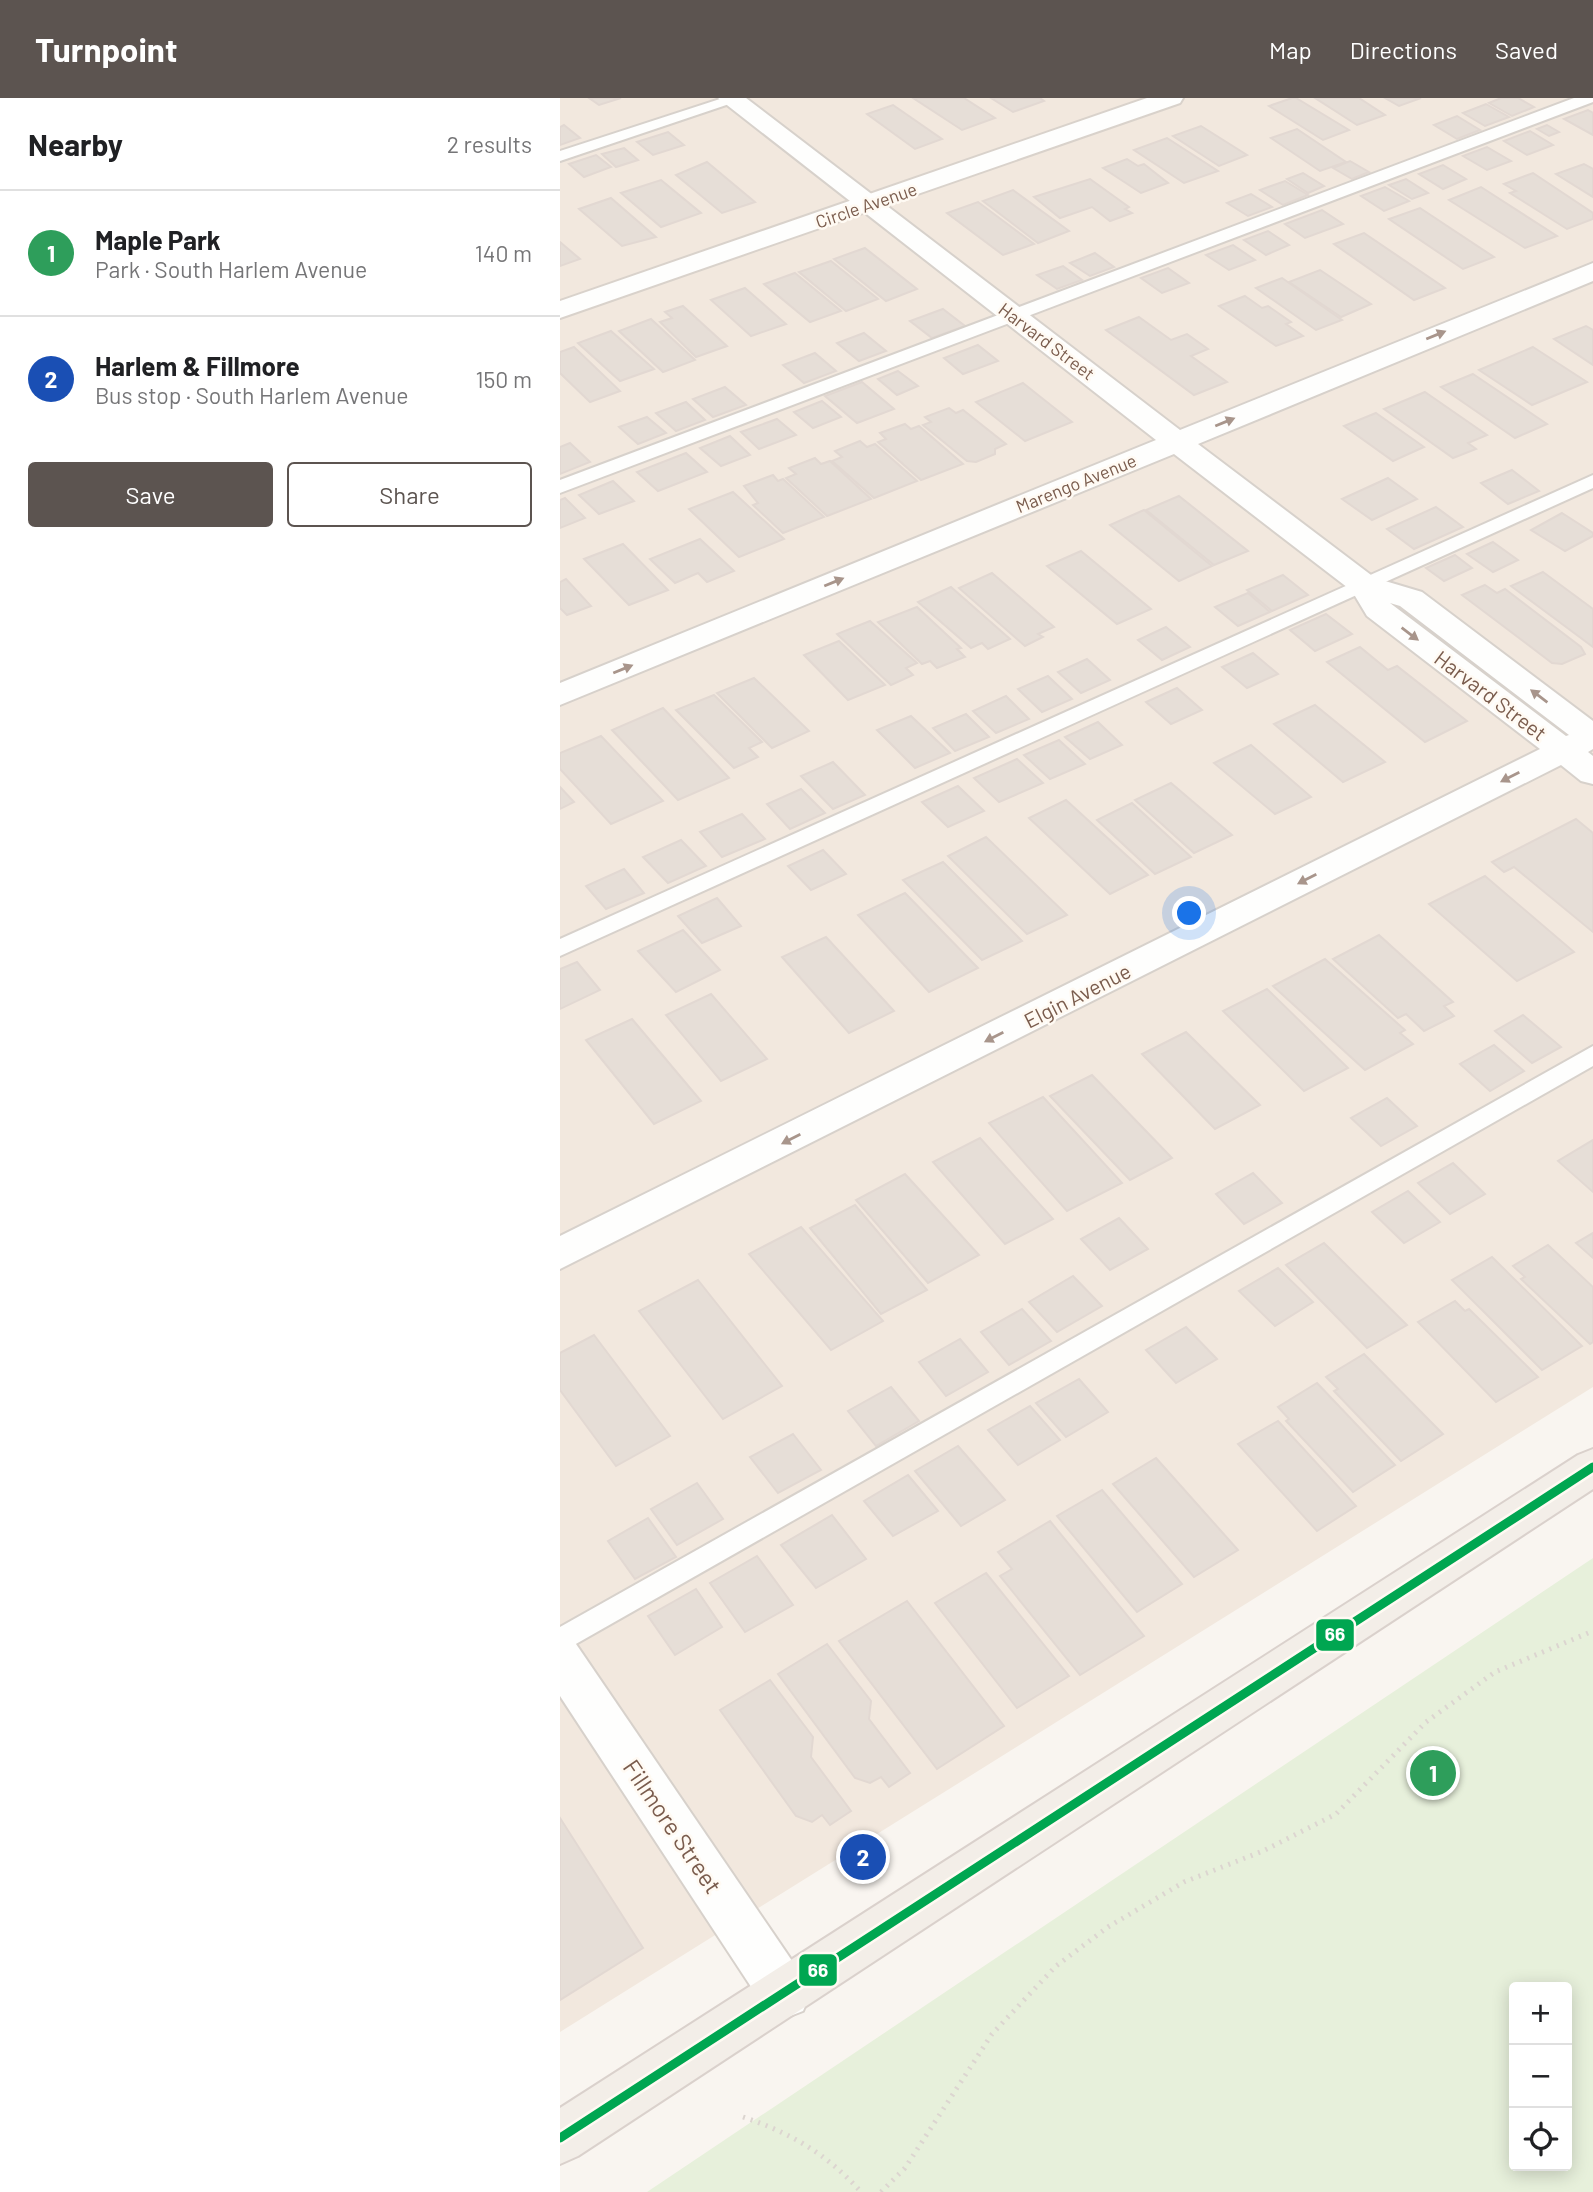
<!DOCTYPE html>
<meta charset="utf-8">
<style>
body{margin:0;font-family:Barlow,sans-serif;background:#f6f6f6;color:#202124}
.controls{position:absolute;right:21px;bottom:21px;display:grid;overflow:hidden;border-radius:7px;box-shadow:0 4px 18px #0003}
.controls button{width:63px;height:63px;display:grid;place-items:center;padding:0;border:0;border-bottom:2px solid #e0e0e0;background:#fff;color:#202124;font:35px sans-serif}
.you{position:absolute;left:630px;top:816px;width:24px;height:24px;margin:-18px;border:5px solid #fff;border-radius:50%;background:#1a73e8;box-shadow:0 0 0 10px #1a73e833}
.badge{display:grid;place-items:center;width:46px;height:46px;border-radius:50%;background:#5c5450;color:#fff;font-size:23px;font-weight:700}
.pin{position:absolute;translate:-50% -50%;border:4px solid #fff;box-shadow:0 2px 7px #0006}
.list{margin:0;padding:0;list-style:none}
h2{display:flex;justify-content:space-between;align-items:center;height:91px;margin:0;padding:0 28px;font-size:30px}
h2 small{font-size:23px;font-weight:400;color:#757577}
.list li{display:grid;grid-template-columns:46px 1fr auto;gap:21px;align-items:center;box-sizing:border-box;height:126px;padding:0 28px;border-top:2px solid #e0e0e0}
.list b{display:block;font-size:26px;white-space:nowrap}
.list p{margin:0;font-size:23px;white-space:nowrap;color:#757577}
.list em{font-size:23px;font-style:normal;color:#757577}
.actions{display:flex;gap:14px;padding:21px 28px}
.actions a{flex:1;padding:16px 0;border:2px solid #5c5450;border-radius:7px;text-align:center;font-size:24px;color:#5c5450}
.actions .main{background:#5c5450;color:#fff}
.icon{flex:none;width:38px;height:38px;fill:none;stroke:currentColor;stroke-width:2;stroke-linecap:round;stroke-linejoin:round}
.map{position:relative;flex:none;width:1033px;height:2094px;overflow:hidden}
header{display:flex;align-items:center;gap:42px;box-sizing:border-box;height:98px;padding:0 35px;background:#5c5450;color:#fff}
header strong{font-size:33px}
nav{display:flex;gap:38px;margin-inline-start:auto;font-size:24px}
main{display:flex}
aside{flex:1;background:#fff}
.map>svg:first-child{display:block}
.residential{fill:#f2e8de}
.green{fill:#e7f0db;fill-rule:evenodd}
.building{fill:#e6ded7;stroke:#e2d8d2;stroke-width:2}
.lines{fill:none;stroke-linecap:round;stroke-linejoin:round}
.lane-casing{stroke:#d7d1cb;stroke-width:4}
.street-casing{stroke:#d7d1cb;stroke-width:4}
.secondary-casing{stroke:#d9d2cb;stroke-width:4}
.primary-casing{stroke:#dad1cc;stroke-width:4}
.path{stroke:#dcd5d0;stroke-width:5;stroke-dasharray:2 6;stroke-linecap:butt}
.lane{fill:#fefefd;fill-rule:evenodd}
.street{fill:#fefefd;fill-rule:evenodd}
.secondary{fill:#fefefd;fill-rule:evenodd}
.primary{fill:#f3eee8;fill-rule:evenodd}
.bus-1-casing{stroke:#fffaf3;stroke-width:14}
.bus-1{stroke:#00a651;stroke-width:9}
.oneway{fill:#a8958b}
.labels{text-anchor:middle;dominant-baseline:central;stroke-width:5;stroke-linejoin:round;paint-order:stroke}
.far-street-label{font-size:18px;fill:#7a5c4d;stroke:#fffaf3}
.street-label{font-size:21px;fill:#7a5c4d;stroke:#fffaf3}
.near-street-label{font-size:24px;fill:#7a5c4d;stroke:#fffaf3}
.line-badge{stroke:#fffaf3;stroke-width:2.5}
.badge-label{font-size:19px;text-anchor:middle;font-weight:bold;fill:#fff}
</style>
<header>
<strong>Turnpoint</strong>
<nav><a>Map</a><a>Directions</a><a>Saved</a></nav>
</header>
<main>
<aside>
<h2>Nearby<small>2 results</small></h2>
<ul class="list">
<li><span class="badge" style="background:#2e9e5b">1</span><div><b>Maple Park</b><p>Park · South Harlem Avenue</p></div><em>140 m</em></li>
<li><span class="badge" style="background:#1a4fb4">2</span><div><b>Harlem &amp; Fillmore</b><p>Bus stop · South Harlem Avenue</p></div><em>150 m</em></li>
</ul>
<div class="actions"><a class="main">Save</a><a>Share</a></div>
</aside>
<div class="map">
<svg width="1033" height="2094" viewBox="0 0 1033 2094">
<rect width="100%" height="100%" fill="#f9f5f0"/>
<path class="residential" d="M0,0h1033v1289l-1033,645z"/>
<path class="green" d="M1033,1460v634h-946zM1007,1889v179h-53v-179z"/>
<g class="building">
<path d="M29,0h32l-22,7z"/>
<path d="M353,0h51l31,20 -33,12z"/>
<path d="M431,0h49l4,3 -31,11z"/>
<path d="M732,0h4l53,32 -26,10 -54,-34z"/>
<path d="M755,0h44l26,17 -28,10z"/>
<path d="M825,0h36l-22,8z"/>
<path d="M941,0h17l16,9 -22,9 -23,-13z"/>
<path d="M926,6l23,13 -24,9 -22,-13z"/>
<path d="M333,7l49,34 -27,10 -48,-35z"/>
<path d="M1028,12l5,3v22l-29,-16z"/>
<path d="M897,18l23,14 -23,9 -23,-14z"/>
<path d="M4,27l16,13 -20,7v-18z"/>
<path d="M987,27l12,7 -10,4 -12,-7z"/>
<path d="M641,28l46,29 -28,11 -46,-30z"/>
<path d="M737,31l49,33 -26,9 -49,-33z"/>
<path d="M970,33l23,14 -26,10 -23,-14z"/>
<path d="M108,34l16,13 -31,10 -16,-13z"/>
<path d="M607,40l51,33 -34,12 -50,-33z"/>
<path d="M927,49l24,14 -24,9 -24,-14z"/>
<path d="M64,50l14,12 -22,7 -14,-13z"/>
<path d="M36,57l15,12 -27,10 -15,-13z"/>
<path d="M567,61l11,7 6,-2 24,19 -27,10 -38,-25z"/>
<path d="M790,63l19,11 -17,7 -19,-11z"/>
<path d="M147,64l48,40 -33,11 -46,-38z"/>
<path d="M1024,66l9,5v28l-37,-23z"/>
<path d="M883,67l23,14 -23,10 -24,-15z"/>
<path d="M743,75l21,13 -16,7 -21,-14z"/>
<path d="M973,75l60,40v6l-26,10 -57,-36 6,-2 -12,-7z"/>
<path d="M530,81l39,28 -4,2 7,4 -22,8 -18,-14 -32,11 -26,-21z"/>
<path d="M846,81l22,14 -16,6 -23,-14z"/>
<path d="M101,82l40,33 -40,14 -40,-34z"/>
<path d="M725,83l23,14 -25,10 -23,-15z"/>
<path d="M825,89l24,14 -25,10 -23,-15z"/>
<path d="M921,89l76,49 -32,12 -76,-48z"/>
<path d="M453,92l56,41 -31,12 -55,-42z"/>
<path d="M691,96l21,13 -24,9 -21,-13z"/>
<path d="M51,100l45,39 -34,9 -43,-37z"/>
<path d="M418,104l56,42 -31,11 -56,-42z"/>
<path d="M860,110l74,49 -31,12 -74,-50z"/>
<path d="M762,112l21,14 -38,14 -20,-14z"/>
<path d="M708,133l21,14 -23,10 -22,-15z"/>
<path d="M804,135l81,55 -31,12 -80,-56z"/>
<path d="M0,144l20,17 -20,7z"/>
<path d="M673,147l22,15 -26,10 -23,-15z"/>
<path d="M305,150l52,41 -31,12 -52,-42z"/>
<path d="M535,155l19,14 -24,9 -20,-13z"/>
<path d="M271,163l47,38 -32,12 -47,-39z"/>
<path d="M503,168l19,14 -25,9 -20,-14z"/>
<path d="M608,170l21,15 -27,10 -21,-15z"/>
<path d="M760,172l51,34 -30,13 -52,-35z"/>
<path d="M235,175l46,38 -31,11 -46,-38z"/>
<path d="M722,180l60,42 -26,10 -60,-42z"/>
<path d="M185,190l41,36 -35,12 -40,-36z"/>
<path d="M685,198l17,12 6,-2 23,16 -5,2 17,12 -27,10 -57,-40z"/>
<path d="M123,208l44,40 -31,11 -36,-35 12,-4 -7,-6z"/>
<path d="M383,211l22,17 -33,12 -22,-17z"/>
<path d="M579,219l32,23 16,-6 21,15 -17,7 36,26 -33,13 -88,-65z"/>
<path d="M91,221l44,41 -32,12 -44,-41z"/>
<path d="M1026,228l7,4v35l-39,-26z"/>
<path d="M51,233l43,38 -34,12 -42,-38z"/>
<path d="M304,235l22,18 -27,10 -22,-18z"/>
<path d="M418,247l20,16 -35,13 -19,-16z"/>
<path d="M14,249l46,44 -30,11 -30,-29v-21z"/>
<path d="M973,249l54,35 -55,23 -53,-35z"/>
<path d="M255,255l21,18 -32,12 -21,-18z"/>
<path d="M338,273l20,15 -21,9 -19,-16z"/>
<path d="M913,276l74,50 -32,14 -74,-51z"/>
<path d="M302,284l32,27 -37,14 -32,-27z"/>
<path d="M463,285l49,39 -47,19 -49,-39z"/>
<path d="M165,289l21,18 -33,12 -20,-18z"/>
<path d="M865,294l62,43 -19,8 8,6 -23,9 -69,-49z"/>
<path d="M262,303l19,16 -28,11 -19,-16z"/>
<path d="M126,304l19,18 -29,11 -20,-18z"/>
<path d="M389,310l7,5 7,-3 43,34 -11,5v5l-19,8 -9,-1 -44,-36 8,-3 -6,-5z"/>
<path d="M816,315l48,34 -31,14 -49,-35z"/>
<path d="M87,319l19,16 -28,11 -19,-17z"/>
<path d="M217,321l19,16 -37,14 -18,-17z"/>
<path d="M345,326l6,5 8,-3 44,38 -42,16 -43,-38 8,-3 -6,-6z"/>
<path d="M170,338l20,19 -29,11 -21,-18z"/>
<path d="M300,343l7,6 8,-3 42,37 -43,17 -42,-37 10,-4 -7,-6z"/>
<path d="M10,345l20,19 -30,12v-27z"/>
<path d="M126,355l21,19 -49,19 -21,-19z"/>
<path d="M255,360l6,6 9,-3 41,38 -44,17 -41,-38 10,-4 -7,-6z"/>
<path d="M952,372l27,21 -31,13 -27,-21z"/>
<path d="M213,377l5,6 5,-2 41,38 -41,16 -30,-28 5,-2 -14,-17z"/>
<path d="M828,380l29,21 -45,21 -30,-21z"/>
<path d="M53,383l21,20 -35,13 -20,-19z"/>
<path d="M173,394l51,47 -45,18 -50,-48z"/>
<path d="M619,398l69,55 -34,14 -68,-55z"/>
<path d="M5,400l20,20 -25,10v-28z"/>
<path d="M876,409l27,20 -49,22 -27,-20z"/>
<path d="M584,412l68,56 -33,15 -69,-56z"/>
<path d="M1002,415l31,20v3l-28,15 -34,-21z"/>
<path d="M140,441l34,32 -27,11 -9,-9 -23,10 -25,-24z"/>
<path d="M933,444l25,18 -25,12 -26,-18z"/>
<path d="M63,446l45,46 -39,15 -45,-46z"/>
<path d="M521,453l70,58 -34,15 -70,-58z"/>
<path d="M895,457l17,13 -28,13 -18,-13z"/>
<path d="M983,474l50,37v38l-82,-61z"/>
<path d="M432,475l62,54 -16,7 5,3 -18,9 -66,-58z"/>
<path d="M723,477l25,20 -36,16 -25,-21z"/>
<path d="M6,481l25,27 -24,9 -7,-7v-26z"/>
<path d="M925,487l12,8 8,-4 76,58 4,7 -23,10 -10,-1 -90,-68z"/>
<path d="M391,489l59,52 -22,10 -6,-6 -11,5 -53,-46z"/>
<path d="M688,495l22,19 -32,14 -23,-19z"/>
<path d="M357,509l44,41 -4,1 8,8 -28,11 -7,-7 -8,3 -44,-42z"/>
<path d="M766,516l26,20 -37,17 -25,-21z"/>
<path d="M310,523l47,42 -11,5 7,7 -22,10 -54,-51z"/>
<path d="M606,529l24,20 -28,13 -24,-20z"/>
<path d="M279,543l46,44 -37,15 -44,-45z"/>
<path d="M800,549l28,23 9,-4 70,55 -42,21 -98,-80z"/>
<path d="M693,555l25,21 -31,14 -25,-21z"/>
<path d="M527,561l23,21 -29,13 -23,-21z"/>
<path d="M488,578l24,23 -30,13 -24,-23z"/>
<path d="M194,580l55,53 -37,17 -55,-55z"/>
<path d="M617,590l25,22 -31,14 -25,-22z"/>
<path d="M154,597l48,47 -13,6 9,9 -24,11 -58,-58z"/>
<path d="M446,598l23,23 -33,14 -23,-22z"/>
<path d="M755,607l70,57 -42,20 -69,-58z"/>
<path d="M103,610l66,70 -51,22 -66,-70z"/>
<path d="M406,616l23,23 -34,14 -22,-23z"/>
<path d="M351,618l39,37 -35,15 -38,-38z"/>
<path d="M538,624l24,23 -32,14 -25,-22z"/>
<path d="M41,638l62,65 -52,23 -51,-55v-16z"/>
<path d="M499,642l26,24 -35,15 -26,-24z"/>
<path d="M691,647l60,52 -36,17 -61,-51z"/>
<path d="M457,661l26,24 -44,19 -25,-24z"/>
<path d="M273,664l32,33 -32,14 -32,-33z"/>
<path d="M611,685l61,52 -38,18 -59,-53z"/>
<path d="M398,688l26,25 -36,16 -26,-25z"/>
<path d="M0,689l14,15 -14,7z"/>
<path d="M241,691l24,24 -35,16 -23,-25z"/>
<path d="M506,702l82,75 -38,19 -81,-76z"/>
<path d="M572,705l59,54 -36,17 -58,-54z"/>
<path d="M182,716l23,25 -43,18 -22,-25z"/>
<path d="M1016,721l17,14v99l-79,-65 -10,5 -12,-10z"/>
<path d="M426,739l81,78 -40,19 -79,-78z"/>
<path d="M121,742l25,26 -38,17 -25,-26z"/>
<path d="M263,752l23,24 -35,16 -23,-24z"/>
<path d="M383,764l79,79 -40,19 -79,-80z"/>
<path d="M64,771l20,24 -38,16 -20,-23z"/>
<path d="M925,778l89,76 -57,29 -88,-77z"/>
<path d="M345,795l73,75 -49,24 -71,-77z"/>
<path d="M157,800l24,28 -39,17 -24,-27z"/>
<path d="M123,832l37,40 -44,22 -38,-41z"/>
<path d="M819,837l74,67 -9,4 10,10 -30,15 -18,-17 -8,4 -65,-59z"/>
<path d="M266,839l68,74 -45,22 -67,-76z"/>
<path d="M765,861l80,71 -5,3 13,11 -48,26 -92,-84z"/>
<path d="M17,864l23,28 -40,19v-40z"/>
<path d="M707,891l81,79 -44,23 -81,-80z"/>
<path d="M151,896l56,65 -46,22 -55,-66z"/>
<path d="M963,917l38,32 -29,16 -37,-32z"/>
<path d="M72,921l69,82 -47,23 -68,-84z"/>
<path d="M626,934l74,73 -45,24 -73,-75z"/>
<path d="M934,947l30,26 -34,20 -30,-27z"/>
<path d="M532,977l80,83 -42,22 -80,-84z"/>
<path d="M483,999l79,86 -55,28 -78,-88z"/>
<path d="M827,1000l30,28 -36,20 -30,-28z"/>
<path d="M420,1040l73,81 -48,25 -72,-82z"/>
<path d="M1033,1042v52l-35,-31z"/>
<path d="M893,1065l32,31 -35,20 -32,-31z"/>
<path d="M693,1075l29,30 -38,21 -28,-30z"/>
<path d="M345,1076l74,81 -51,28 -72,-83z"/>
<path d="M848,1093l32,31 -36,21 -32,-31z"/>
<path d="M295,1107l72,85 -46,24 -71,-86z"/>
<path d="M559,1120l29,31 -38,21 -29,-31z"/>
<path d="M241,1129l82,94 -52,29 -82,-96z"/>
<path d="M1033,1135v25l-17,-15z"/>
<path d="M764,1145l83,82 -40,23 -81,-83z"/>
<path d="M988,1147l45,42v55l-3,2 -69,-65 4,-2 -12,-11z"/>
<path d="M932,1159l90,89 -40,24 -90,-90z"/>
<path d="M718,1170l35,34 -38,24 -36,-35z"/>
<path d="M513,1178l29,30 -45,26 -28,-30z"/>
<path d="M138,1182l84,106 -59,33 -84,-108z"/>
<path d="M895,1203l10,10 4,-2 69,68 -42,25 -78,-80z"/>
<path d="M462,1211l29,32 -42,24 -28,-33z"/>
<path d="M626,1229l31,32 -41,24 -30,-33z"/>
<path d="M34,1237l76,101 -54,30 -56,-76v-37z"/>
<path d="M400,1241l28,33 -42,24 -27,-34z"/>
<path d="M804,1256l79,80 -42,27 -67,-70 4,-2 -12,-12z"/>
<path d="M519,1281l29,33 -42,25 -30,-34z"/>
<path d="M757,1285l78,82 -42,27 -67,-71 3,-2 -11,-12z"/>
<path d="M331,1289l28,34 -43,25 -28,-35z"/>
<path d="M470,1308l30,34 -42,25 -30,-35z"/>
<path d="M718,1323l78,85 -39,25 -79,-87z"/>
<path d="M233,1336l28,36 -43,23 -28,-36z"/>
<path d="M398,1348l47,54 -44,26 -46,-55z"/>
<path d="M596,1360l82,92 -44,27 -81,-93z"/>
<path d="M348,1377l30,36 -45,25 -29,-35z"/>
<path d="M137,1385l26,36 -46,26 -26,-36z"/>
<path d="M542,1392l80,94 -45,28 -80,-96z"/>
<path d="M272,1417l34,44 -50,29 -35,-43z"/>
<path d="M88,1420l28,39 -41,22 -27,-38z"/>
<path d="M490,1423l94,115 -64,39 -80,-99 12,-7 -14,-17z"/>
<path d="M197,1458l36,49 -48,27 -35,-49z"/>
<path d="M426,1475l83,103 -52,32 -82,-105z"/>
<path d="M136,1491l26,38 -47,28 -27,-39z"/>
<path d="M347,1503l97,125 -67,43 -98,-128z"/>
<path d="M267,1546l44,57 -2,18 41,54 -21,14 -8,-10 -11,6 -15,-5 -77,-104z"/>
<path d="M210,1582l43,57 -2,20 40,54 -21,14 -8,-10 -10,7 -16,-6 -76,-106z"/>
<path d="M0,1720l83,130 -83,52z"/>
</g>
<g class="lines">
<g class="lane-casing">
<g id="lane">
<path d="M163,0h24l-187,63v-10z"/>
<path d="M1014,0h19v4l-1033,391v-13z"/>
<path d="M1033,377v13l-1033,468v-17z"/>
<path d="M1033,948v20l-1033,587v-26z"/>
</g>
</g>
<g class="street-casing">
<g id="street">
<path d="M158,0h28l434,332 413,-167v18l-395,163 177,134 47,14 171,129v28l-5,3 5,4v28l-12,-3 -20,-16 -1001,504v-33l980,-487 -173,-133 -15,-25 -178,-137 -614,251v-22l596,-243zM830,505l10,3 169,129 -3,1z"/>
<path d="M0,1540l16,6 227,333 7,17 -7,17 -18,7 -18,-7 -207,-315z"/>
</g>
</g>
<g class="secondary-casing">
<path id="secondary" d="M587,0h36l-3,5 -620,215v-17z"/>
</g>
<g class="primary-casing">
<path id="primary" d="M1033,1351v40l-1015,667 -18,8v-56l1018,-653z"/>
</g>
<g class="path">
<path d="M183,2019c48,16 84,37 118,75"/>
<path d="M321,2094l24,-24 87,-134 64,-68 52,-39 76,-45 79,-31 73,-37 90,-92 69,-50 98,-41"/>
</g>
<use href="#lane" class="lane"/>
<use href="#street" class="street"/>
<use href="#secondary" class="secondary"/>
<use href="#primary" class="primary"/>
<g class="bus-1-casing">
<path id="bus-1" d="M0,2040l1033,-671"/>
</g>
<use href="#bus-1" class="bus-1"/>
</g>
<defs><path id="oneway-solid" d="M-6-.8H1V-3.2L6.5 0L1 3.2V.8H-6Z" transform="scale(1.75)"/></defs>
<g class="oneway">
<use href="#oneway-solid" transform="translate(876 237) rotate(-22)"/>
<use href="#oneway-solid" transform="translate(665 324) rotate(-22)"/>
<use href="#oneway-solid" transform="translate(274 484) rotate(-22)"/>
<use href="#oneway-solid" transform="translate(850 536) rotate(37)"/>
<use href="#oneway-solid" transform="translate(63 571) rotate(-22)"/>
<use href="#oneway-solid" transform="translate(979 598) rotate(-143)"/>
<use href="#oneway-solid" transform="translate(950 679) rotate(153)"/>
<use href="#oneway-solid" transform="translate(747 781) rotate(153)"/>
<use href="#oneway-solid" transform="translate(434 939) rotate(153)"/>
<use href="#oneway-solid" transform="translate(231 1041) rotate(153)"/>
</g>
<g class="labels">
<g class="far-street-label">
<text transform="translate(306 107) rotate(-19)">Circle Avenue</text>
<text transform="translate(487 243) rotate(37)">Harvard Street</text>
<text transform="translate(516 385) rotate(-22)">Marengo Avenue</text>
</g>
<g class="street-label">
<text transform="translate(931 597) rotate(37)">Harvard Street</text>
<text transform="translate(517 897) rotate(-27)">Elgin Avenue</text>
</g>
<g class="near-street-label">
<text transform="translate(113 1728) rotate(56)">Fillmore Street</text>
</g>
</g>
<g class="line-badge">
<rect x="755" y="1520" width="40" height="34" rx="7" fill="#00a651"/>
<rect x="238" y="1855" width="40" height="34" rx="7" fill="#00a651"/>
</g>
<g class="badge-label">
<text x="775" y="1543">66</text>
<text x="258" y="1879">66</text>
</g>
</svg>
<div class="controls">
<button>+</button>
<button>−</button>
<button><svg class="icon" aria-label="locate" viewBox="0 0 24 24"><circle cx="12" cy="12" r="6"/><path d="M12 2v4M12 18v4M2 12h4M18 12h4"/></svg></button>
</div>
<div class="you"></div>
<div class="pin badge" style="left:873px;top:1675px;background:#2e9e5b">1</div>
<div class="pin badge" style="left:303px;top:1759px;background:#1a4fb4">2</div>
</div>
</main>
